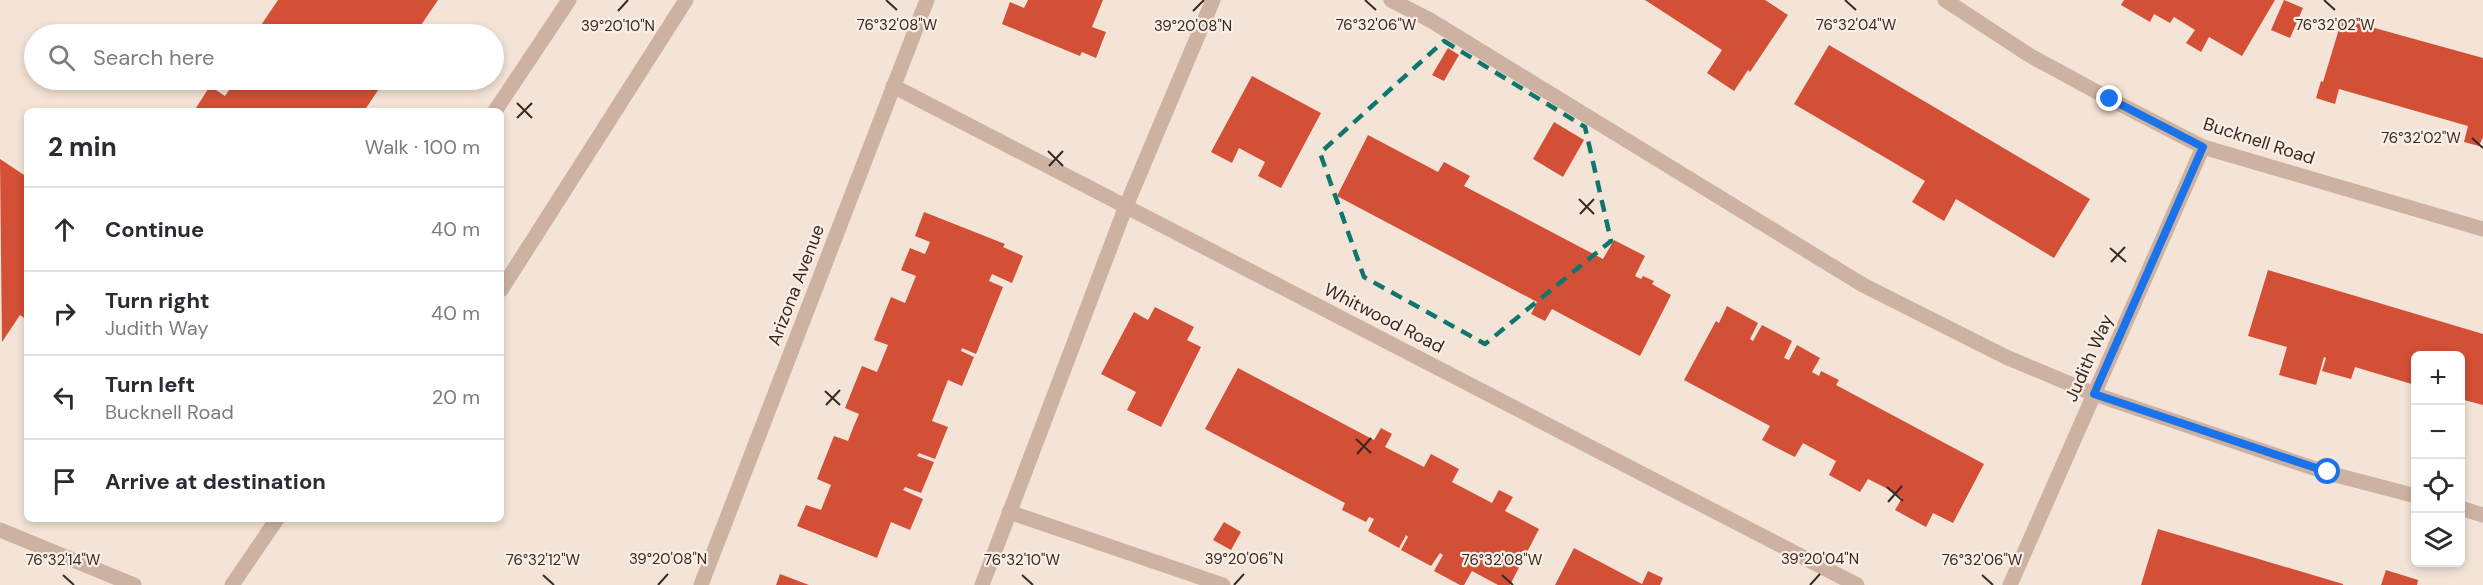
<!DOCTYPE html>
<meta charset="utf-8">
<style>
body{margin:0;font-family:"DM Sans",sans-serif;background:#f2f2f3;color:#2b2b33}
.controls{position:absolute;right:18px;bottom:18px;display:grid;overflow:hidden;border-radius:9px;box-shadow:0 3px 9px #0003}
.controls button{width:54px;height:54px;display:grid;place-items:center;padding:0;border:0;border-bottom:2px solid #e1e1e2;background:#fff;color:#2b2b33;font:30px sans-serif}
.stop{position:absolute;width:18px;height:18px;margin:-14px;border:4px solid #1a73e8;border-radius:50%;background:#fff}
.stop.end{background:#1a73e8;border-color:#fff;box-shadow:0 2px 6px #0008}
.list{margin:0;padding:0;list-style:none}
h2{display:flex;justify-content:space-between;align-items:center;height:78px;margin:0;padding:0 24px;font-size:26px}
h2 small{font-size:20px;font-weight:400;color:#7c7c81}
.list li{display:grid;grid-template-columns:39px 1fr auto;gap:18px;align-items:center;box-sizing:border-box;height:84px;padding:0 24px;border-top:2px solid #e1e1e2}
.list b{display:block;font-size:22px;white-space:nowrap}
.list p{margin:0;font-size:20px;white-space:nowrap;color:#7c7c81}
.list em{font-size:20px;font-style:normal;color:#7c7c81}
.icon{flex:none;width:33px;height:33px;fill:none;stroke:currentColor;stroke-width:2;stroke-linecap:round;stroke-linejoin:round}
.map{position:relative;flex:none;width:2483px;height:585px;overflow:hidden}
.search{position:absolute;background:#fff;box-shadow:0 3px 9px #0003;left:24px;top:24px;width:480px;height:66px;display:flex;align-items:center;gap:15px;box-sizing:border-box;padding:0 21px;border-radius:33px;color:#7c7c81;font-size:22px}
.panel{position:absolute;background:#fff;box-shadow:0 3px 9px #0003;left:24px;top:108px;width:480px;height:414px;border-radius:9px}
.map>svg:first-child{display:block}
.building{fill:#d34f36}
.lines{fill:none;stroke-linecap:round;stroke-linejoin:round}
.lane{stroke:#cdb2a2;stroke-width:15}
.street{stroke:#cdb2a2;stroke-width:15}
.route{stroke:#1a73e8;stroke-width:8}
.marked{fill:none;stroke:#0f766e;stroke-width:4.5;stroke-dasharray:12 8;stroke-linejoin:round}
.ticks{fill:none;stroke:#372925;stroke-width:2}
.labels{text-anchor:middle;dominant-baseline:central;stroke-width:4.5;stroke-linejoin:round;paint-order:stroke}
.street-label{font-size:18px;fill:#372925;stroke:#fbeee4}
.ticks-label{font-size:15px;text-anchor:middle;fill:#372925;stroke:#fbeee4;stroke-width:4.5;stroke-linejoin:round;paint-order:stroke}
</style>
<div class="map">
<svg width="2483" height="585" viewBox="0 0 2483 585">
<rect width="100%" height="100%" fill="#f4e4d7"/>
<g class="building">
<path d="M278,0h160l-23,34h-160z"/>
<path d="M1028,0h75l-11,27 14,5 -10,26 -14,-6 -2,4 -78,-32 8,-22 14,6z"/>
<path d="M1645,0h120l23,15 -38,57 -2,-2 -14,21 -27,-18 15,-23z"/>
<path d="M2124,0h151l-33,56 -33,-19 -8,15 -15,-9 9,-13 -21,-13 -4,6 -16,-9 -4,8 -29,-17z"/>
<path d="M2284,0l19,8 -13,30 -19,-8z"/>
<path d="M2342,19l141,39v79l-4,9 -15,-4 4,-16 -129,-37 -4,15 -19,-6 5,-17 2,1z"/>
<path d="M1829,45l261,154 -36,59 -98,-59 -12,22 -32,-19 13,-21 -131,-77z"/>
<path d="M1448,48l11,7 -15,26 -12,-6z"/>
<path d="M1252,76l69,37 -40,75 -23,-12 7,-14 -26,-14 -7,15 -21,-11z"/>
<path d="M236,80h149l-21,31h-170l16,-25 15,10z"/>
<path d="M1554,122l30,18 -21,37 -30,-18z"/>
<path d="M1368,135l70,37 6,-10 26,14 -6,10 139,73 11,-19 31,16 -10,20 6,3 2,-3 11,5 -2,3 19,11 -31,61 -88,-47 -7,12 -14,-7 6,-12 -200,-106z"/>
<path d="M0,159l27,18v143l-7,-5 -18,27z"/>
<path d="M924,212l81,32 -2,3 20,9 -11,27 -20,-9 -3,7 14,6 -27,67 -14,-6 -1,3 13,6 -12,29 -14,-6 -16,41 16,6 -13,32 -16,-6 -2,3 17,6 -13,31 -16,-6 -2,3 20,9 -13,31 -19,-8 -14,36 -80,-32 9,-21 15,5 10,-25 -14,-6 17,-43 14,5 5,-13 6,-14 -14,-6 17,-42 15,6 11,-27 -14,-5 17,-43 14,6 11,-27 -15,-6 9,-22 15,6 5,-12 -15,-6z"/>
<path d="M2268,270l215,64v71l-19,-5 -4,9v-53h-45v29l-60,-18 -4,12 -29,-8 4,-13 -2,-1 -8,28 -37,-10 8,-28 -39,-11z"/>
<path d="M1727,306l31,17 -8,16 3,2 9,-16 30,16 -8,17 5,2 8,-15 23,13 -8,14 7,4 2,-5 18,9 -3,5 148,79 -31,59 -20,-10 -7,14 -31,-17 7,-12 -18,-11 -16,-8 -8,13 -31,-17 7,-14 -33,-18 -8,14 -18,-9 -15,-8 8,-14 -86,-46 32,-59 3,2z"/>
<path d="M1155,307l39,20 -7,13 14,7 -40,80 -34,-17 9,-18 -35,-18 33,-62 14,8z"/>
<path d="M1238,368l136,72 7,-12 11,6 -7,13 39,20 7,-13 28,15 -7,13 40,21 7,-13 14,7 -8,14 34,18 -29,56h-12l-26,-14 -8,14h-4l-26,-14 9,-16 -3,-2 -9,13 -30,-16 7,-13 -2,-2 -7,13 -31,-17 6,-12 -5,-2 -3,5 -24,-12 3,-7 -140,-74z"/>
<path d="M1224,522l17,10 -10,18 -18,-10z"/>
<path d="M2158,529l185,55v1h-202z"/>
<path d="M1574,548l68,36 6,-13 15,7 -3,7h-105z"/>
<path d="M2386,570l32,10 -1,5h-36z"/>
<path d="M780,574l29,11h-33z"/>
</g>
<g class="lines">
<g class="lane">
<path d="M1391,0l39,20 433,265 143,72 88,37 234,79 88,23"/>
<path d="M495,111l74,-111"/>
<path d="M501,290l185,-290"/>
<path d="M2460,508l23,7"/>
<path d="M1009,512l214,73"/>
<path d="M232,585l45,-66"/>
<path d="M982,585l144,-379 87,-206"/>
</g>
<g class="street">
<path d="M1945,0l84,55 81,44 93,48 280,82"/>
<path d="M893,86l964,499"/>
<path d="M0,530l134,55"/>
<path d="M701,585l226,-585"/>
<path d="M2010,585l193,-438"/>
</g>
</g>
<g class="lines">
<path class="route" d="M2110,99l93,48 -109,247 234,78"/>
</g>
<path class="marked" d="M1444,41l141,86 26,114 -126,103 -121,-67 -44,-124z"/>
<path class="ticks" d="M886,0l11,10M1365,0l11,10M1845,0l11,10M2324,0l11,10M618,11l10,-11M1193,11l11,-11M517,103l15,15M517,118l15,-15M2472,138l11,10M1048,151l15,15M1049,166l14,-15M1579,199l15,15M1580,214l14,-15M2110,248l16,14M2111,262l14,-15M825,391l15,14M826,405l14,-15M1356,439l15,14M1357,454l14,-16M1887,487l16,14M1888,502l14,-16M63,575l11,10M543,575l11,10M1022,575l11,10M1502,575l11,10M1982,575l11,10M658,585l10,-11M1234,585l10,-11M1810,585l10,-11"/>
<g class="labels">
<g class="street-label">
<text transform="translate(2259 141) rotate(18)">Bucknell Road</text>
<text transform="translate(796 285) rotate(-69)">Arizona Avenue</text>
<text transform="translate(1384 318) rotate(27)">Whitwood Road</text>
<text transform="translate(2089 358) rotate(-66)">Judith Way</text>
</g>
</g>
<g class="ticks-label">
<text x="2335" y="30">76°32'02"W</text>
<text x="897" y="30">76°32'08"W</text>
<text x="1376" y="30">76°32'06"W</text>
<text x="1856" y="30">76°32'04"W</text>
<text x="618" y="31">39°20'10"N</text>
<text x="1193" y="31">39°20'08"N</text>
<text x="2421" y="143">76°32'02"W</text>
<text x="668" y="564">39°20'08"N</text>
<text x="1244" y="564">39°20'06"N</text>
<text x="1820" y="564">39°20'04"N</text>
<text x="63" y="565">76°32'14"W</text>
<text x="543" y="565">76°32'12"W</text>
<text x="1022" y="565">76°32'10"W</text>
<text x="1502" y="565">76°32'08"W</text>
<text x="1982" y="565">76°32'06"W</text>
</g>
</svg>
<div class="controls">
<button>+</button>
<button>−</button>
<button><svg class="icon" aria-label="locate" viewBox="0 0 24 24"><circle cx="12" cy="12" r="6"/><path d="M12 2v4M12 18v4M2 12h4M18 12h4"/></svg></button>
<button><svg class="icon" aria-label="layers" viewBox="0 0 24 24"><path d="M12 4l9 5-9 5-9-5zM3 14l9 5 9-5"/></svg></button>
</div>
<div class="stop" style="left:2328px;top:472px"></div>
<div class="stop end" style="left:2110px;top:99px"></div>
<div class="search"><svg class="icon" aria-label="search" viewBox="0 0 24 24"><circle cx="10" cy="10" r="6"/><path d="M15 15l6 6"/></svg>Search here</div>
<section class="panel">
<h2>2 min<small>Walk · 100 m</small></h2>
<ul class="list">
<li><svg class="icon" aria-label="ahead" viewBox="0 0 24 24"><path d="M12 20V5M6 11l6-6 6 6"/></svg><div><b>Continue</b></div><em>40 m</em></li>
<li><svg class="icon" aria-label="right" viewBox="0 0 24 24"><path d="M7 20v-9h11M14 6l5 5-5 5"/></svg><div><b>Turn right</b><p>Judith Way</p></div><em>40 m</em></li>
<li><svg class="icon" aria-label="left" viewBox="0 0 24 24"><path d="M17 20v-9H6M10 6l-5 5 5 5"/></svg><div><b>Turn left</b><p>Bucknell Road</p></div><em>20 m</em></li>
<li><svg class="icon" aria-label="arrive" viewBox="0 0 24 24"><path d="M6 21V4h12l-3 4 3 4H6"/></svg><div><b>Arrive at destination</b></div></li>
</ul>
</section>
</div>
